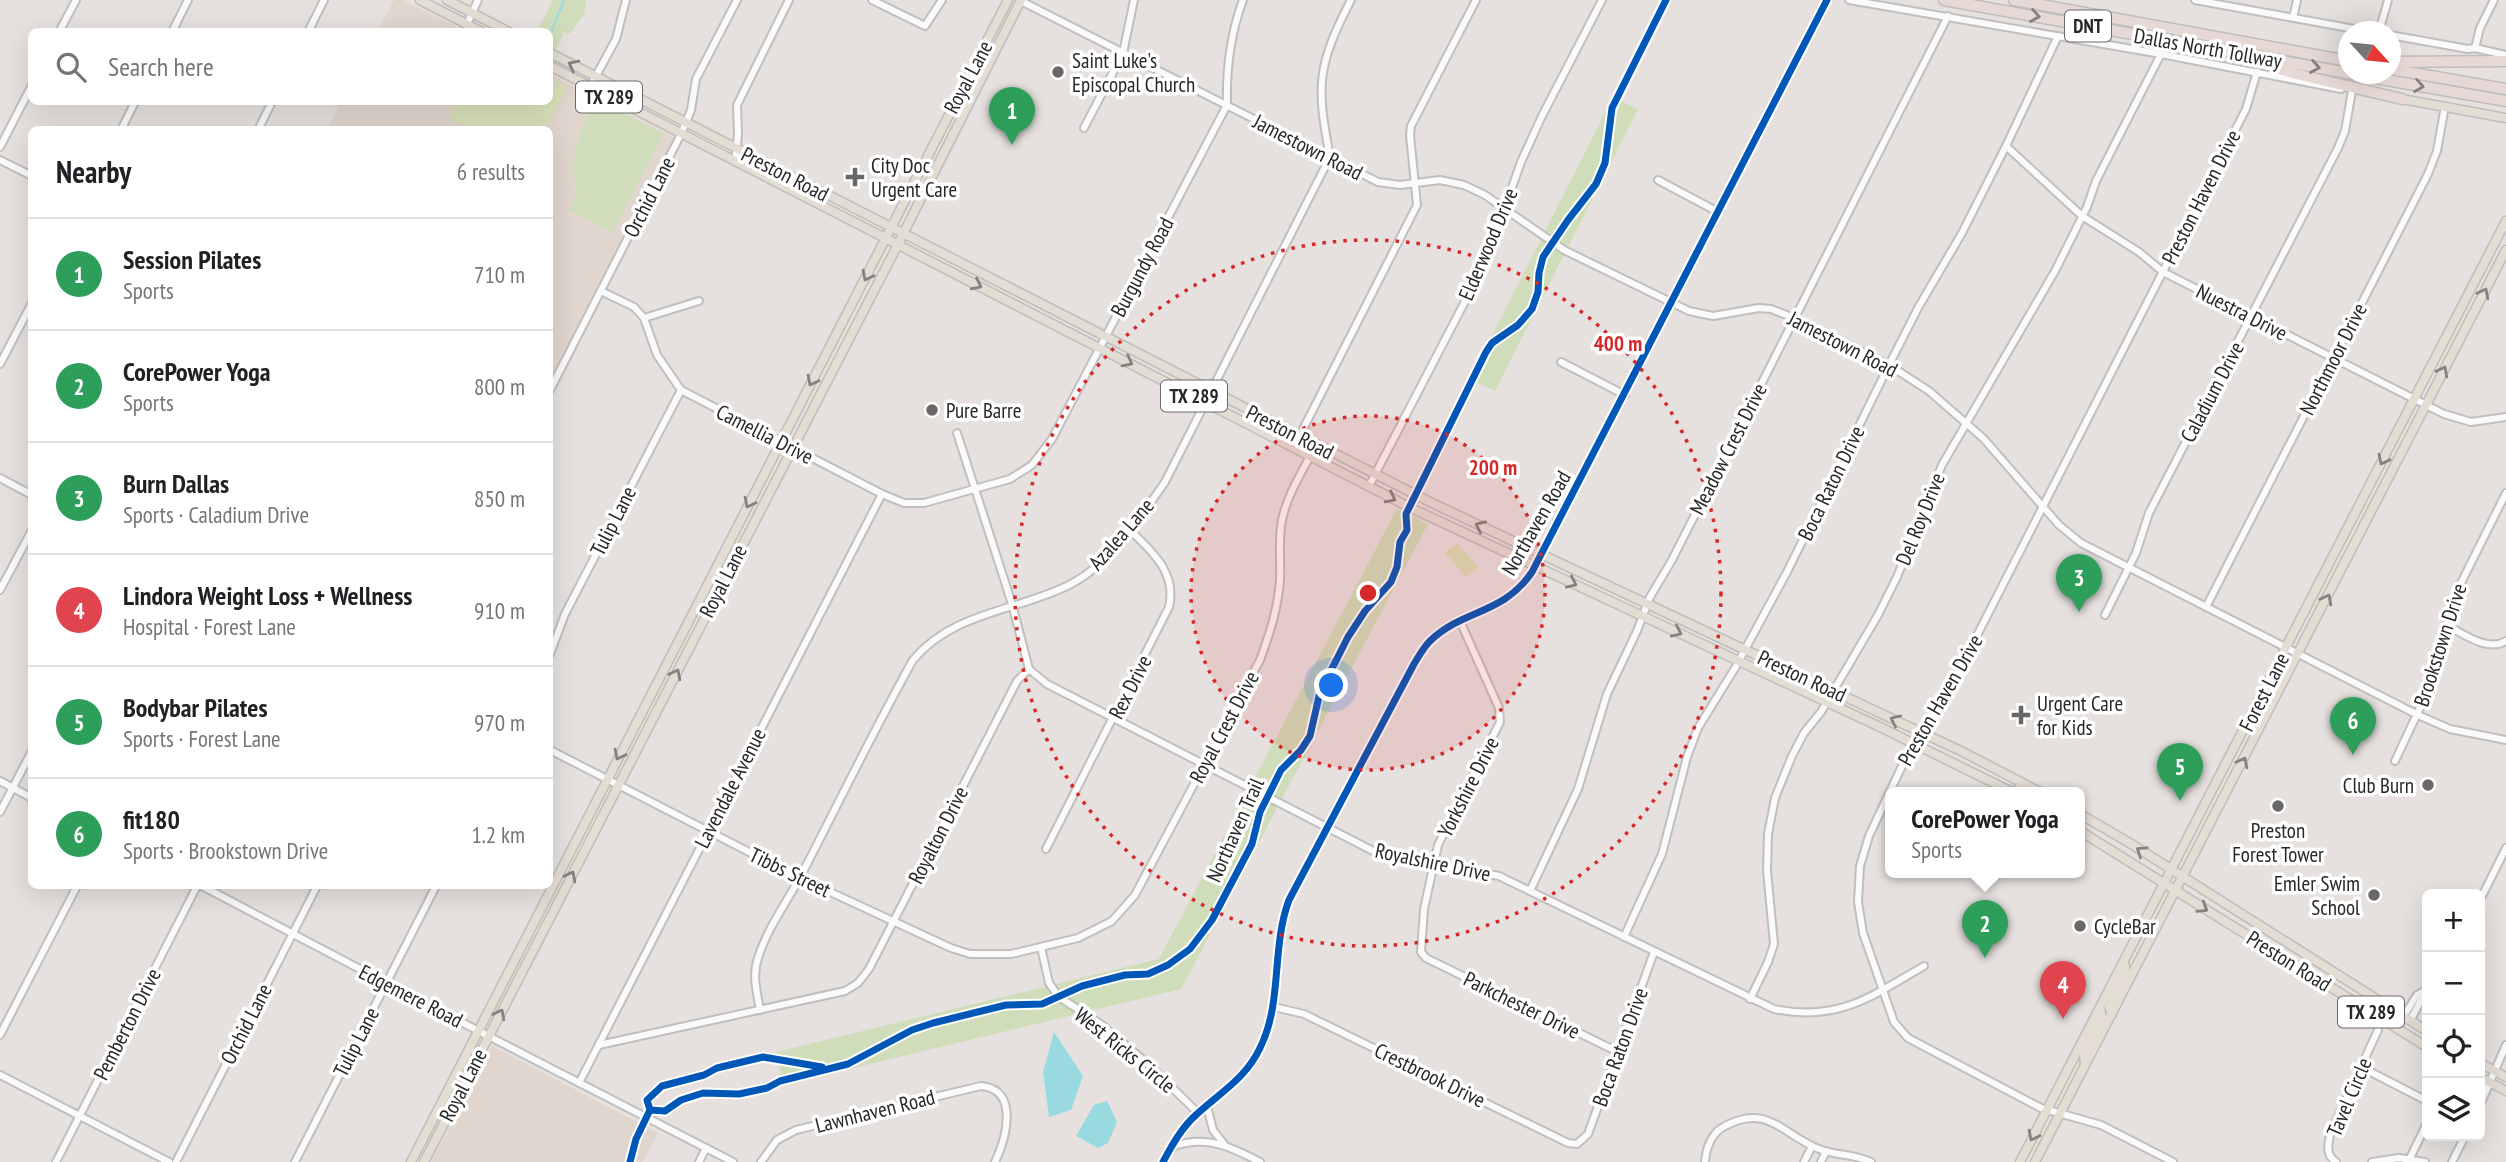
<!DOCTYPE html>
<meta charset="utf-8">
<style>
body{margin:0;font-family:"PT Sans Narrow",sans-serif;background:#f2f2f2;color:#202124}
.controls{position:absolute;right:21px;bottom:21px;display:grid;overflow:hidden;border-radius:10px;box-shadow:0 7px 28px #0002}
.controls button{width:63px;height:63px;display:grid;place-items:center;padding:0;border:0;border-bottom:2px solid #e0e0e0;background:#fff;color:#202124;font:35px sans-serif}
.compass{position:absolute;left:2338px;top:21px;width:63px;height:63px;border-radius:50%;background:#fff;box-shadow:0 7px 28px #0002;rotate:117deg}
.you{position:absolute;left:1332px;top:686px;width:24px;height:24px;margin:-18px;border:5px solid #fff;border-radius:50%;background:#1a73e8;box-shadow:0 0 0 10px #1a73e833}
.badge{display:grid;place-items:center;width:46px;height:46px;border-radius:50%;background:#2563eb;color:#fff;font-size:23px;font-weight:700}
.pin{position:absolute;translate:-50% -58px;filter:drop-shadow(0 2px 4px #0008)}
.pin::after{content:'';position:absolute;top:37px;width:24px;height:21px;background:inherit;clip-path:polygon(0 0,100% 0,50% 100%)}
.popup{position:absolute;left:1885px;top:787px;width:200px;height:91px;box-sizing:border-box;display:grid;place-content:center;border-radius:10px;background:#fff;filter:drop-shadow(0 2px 5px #0005);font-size:23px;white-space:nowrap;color:#757577}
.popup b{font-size:26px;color:#202124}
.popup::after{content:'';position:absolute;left:50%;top:100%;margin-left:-14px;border:14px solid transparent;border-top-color:#fff}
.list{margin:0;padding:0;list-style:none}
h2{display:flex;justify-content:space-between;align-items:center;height:91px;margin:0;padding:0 28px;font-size:30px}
h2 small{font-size:23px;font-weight:400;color:#757577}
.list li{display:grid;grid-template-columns:46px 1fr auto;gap:21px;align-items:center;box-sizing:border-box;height:112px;padding:0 28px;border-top:2px solid #e0e0e0}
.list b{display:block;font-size:26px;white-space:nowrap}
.list p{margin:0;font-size:23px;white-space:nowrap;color:#757577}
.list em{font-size:23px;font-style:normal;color:#757577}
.icon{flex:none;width:38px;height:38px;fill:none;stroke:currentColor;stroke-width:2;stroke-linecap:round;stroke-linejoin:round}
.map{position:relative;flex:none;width:2506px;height:1162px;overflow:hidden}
.search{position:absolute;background:#fff;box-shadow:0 7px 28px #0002;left:28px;top:28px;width:525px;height:77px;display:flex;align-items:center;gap:18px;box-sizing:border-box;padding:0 24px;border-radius:10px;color:#757577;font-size:26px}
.panel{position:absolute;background:#fff;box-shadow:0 7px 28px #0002;left:28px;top:126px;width:525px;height:763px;border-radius:10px}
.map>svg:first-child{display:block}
.education{fill:#e0d6cd}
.green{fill:#cfddba}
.pitch{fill:#d9e0b8}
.water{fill:#98dae0}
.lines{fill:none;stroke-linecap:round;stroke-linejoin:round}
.stream{stroke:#98dae0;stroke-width:2}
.minor-casing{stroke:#c0bfbf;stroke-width:10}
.major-casing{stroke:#bfbdbc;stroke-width:11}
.highway-casing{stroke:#bfbdbc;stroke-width:13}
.minor{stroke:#fbfafa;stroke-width:6}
.major{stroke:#e3ddd4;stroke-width:8}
.highway{stroke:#e6d8d4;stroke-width:10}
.cycleway-casing{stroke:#fff;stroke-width:11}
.cycleway{stroke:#0057b8;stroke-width:7}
.oneway{stroke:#86807e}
.oneway2{stroke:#85827e}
.ring{fill:none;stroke:#d62828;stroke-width:3.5;stroke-dasharray:3.5 7}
.poi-dot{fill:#6a6867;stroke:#fff;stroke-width:2.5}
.labels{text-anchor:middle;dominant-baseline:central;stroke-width:7;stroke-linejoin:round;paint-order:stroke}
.shield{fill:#fff;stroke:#686868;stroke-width:2}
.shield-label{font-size:19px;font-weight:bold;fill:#272727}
.street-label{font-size:21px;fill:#272727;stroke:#fff}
.poi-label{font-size:21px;fill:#272727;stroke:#fff;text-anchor:start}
.centre{fill:#d62828;stroke:#fff;stroke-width:3.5}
.ring-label{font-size:21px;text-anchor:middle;font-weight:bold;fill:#d62828;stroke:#fff;stroke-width:7;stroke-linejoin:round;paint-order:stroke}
</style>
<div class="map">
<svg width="2506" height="1162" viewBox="0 0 2506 1162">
<rect width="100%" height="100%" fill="#e6e1de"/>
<g class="education">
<path d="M394,0h9l62,31h-87z"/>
<path d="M550,74l125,64 -125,241v-249h-223l14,-28h209z"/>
<path d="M492,1046l166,87 -15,29h-212z"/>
</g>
<g class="green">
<path d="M553,0h33l-2,15 -15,19 -5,-2 -9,19 -5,-3v-16l-13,-1z"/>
<path d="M1613,97l25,12 -143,282 -25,-12z"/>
<path d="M597,100l66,34 -51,98 -42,-22 7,-16 -4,-24 3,-23 6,-19z"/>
<path d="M1397,509l31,15 -247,465 -398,96 -7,-33 383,-93z"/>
</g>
<g class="pitch">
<path d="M550,78l17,10 -22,41h-74l-22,-12 7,-15h94z"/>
<path d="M1457,543l21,24 -12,10 -21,-24z"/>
</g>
<g class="water">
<path d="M1054,1032l29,44 -12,34 -22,7 -6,-45z"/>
<path d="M1107,1101l10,21 -9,21 -10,5 -22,-12 18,-31z"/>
</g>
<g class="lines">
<path class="stream" d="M550,35l14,-35"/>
<g class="minor-casing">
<g id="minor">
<path d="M872,0l53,26 17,-26"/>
<path d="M1849,0l312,54 180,35"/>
<path d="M2195,0l176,32"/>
<path d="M1021,1l357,181 22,3 40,-5 24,5 21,10 79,55 125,61 24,5 46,-8 12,1 23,9 95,47 40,26 54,47 76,87 22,18 337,172 32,14 56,11"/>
<path d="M2293,18l4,-18"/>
<path d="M467,24l11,-24"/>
<path d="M59,32l17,-32"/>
<path d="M172,32l16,-32"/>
<path d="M308,32l16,-32"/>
<path d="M2379,32l9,-32"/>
<path d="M2390,35l78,14 7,-1 31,7"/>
<path d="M2475,48l5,-20 14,-28"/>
<path d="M590,87l26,-48 10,-39"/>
<path d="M1084,128l39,-75 11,-53"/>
<path d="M121,130l14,-28"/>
<path d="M258,130l14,-28"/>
<path d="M2006,146l76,70 57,36 24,20 281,142 27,8 35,-5"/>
<path d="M0,147l32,-62"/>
<path d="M0,160l32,16"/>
<path d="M735,162l3,-27 -1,-30 52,-105"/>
<path d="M1658,180l60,32"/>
<path d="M601,291l33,16 10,11 13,37 24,35 201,104 22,9h20l86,-24 22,-14 20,-26 175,-334c-1,-37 3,-70 16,-105"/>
<path d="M644,318l55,-17"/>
<path d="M1561,362l64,33"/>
<path d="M0,364l32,-61"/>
<path d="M550,390l131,-256 10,-24 5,-31 41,-79"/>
<path d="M957,433l55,171 17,65"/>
<path d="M1294,447l123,-242 -7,-70 1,-9 65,-126"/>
<path d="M0,478l32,17"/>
<path d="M1369,486l117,-225 35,-99 21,-46 60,-116"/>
<path d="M0,590l32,-60"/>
<path d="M2206,607l222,-433 9,-23 8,-45"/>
<path d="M2105,615l31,-62 13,-40 189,-365 7,-17 7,-40"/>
<path d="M1460,621l39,87 1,14 -62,123 -14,64 -3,43 5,6 192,94"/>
<path d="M2446,625c18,9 41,27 60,16"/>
<path d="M550,654l15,-40 116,-224"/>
<path d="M1029,669l18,15 332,170 120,22 275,133c65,13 96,-12 150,-43"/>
<path d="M550,750l250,128 151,70 19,6h41l67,-16 34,-17 23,-26 125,-235c10,-27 18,-52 20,-80 1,-20 -2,-41 2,-60 6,-28 22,-51 34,-75"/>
<path d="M2395,761l37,-79 25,-91 49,-98"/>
<path d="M0,781l32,17"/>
<path d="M0,812l32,-61"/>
<path d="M1046,849l123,-242c8,-35 -17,-55 -40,-78"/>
<path d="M202,886l232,122 299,154"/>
<path d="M1530,891l48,-102 29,-95 30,-63 13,-34 22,-37 276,-544"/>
<path d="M2480,900l26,-52"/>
<path d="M1624,937l38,-83 25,-97 11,-29 37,-60 52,-96 102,-207 29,-57 44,-75 44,-87 52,-110"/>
<path d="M1041,947l8,36 10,14 43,28 47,40 49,48"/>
<path d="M1750,999l18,-37 6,-18 -7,-73 1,-37 7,-36 17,-42 12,-23 17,-21 57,-97 19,-38 45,-112 113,-194 32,-64 9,-26 65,-127"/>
<path d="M1274,1007l30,7 264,129 9,1 11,-10 66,-182"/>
<path d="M760,1010c-3,-17 -8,-35 -2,-52 10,-32 32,-60 47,-90 36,-70 70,-140 108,-208 41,-49 106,-49 158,-76 40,-21 69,-66 94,-102l165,-325c-14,-72 -13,-91 21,-157"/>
<path d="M2403,1017l14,-22 10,-6"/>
<path d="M2410,1021l16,-30"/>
<path d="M0,1035l77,-149"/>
<path d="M599,1045l246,-54 13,-8 11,-14 148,-288 12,-12"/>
<path d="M2361,1067l66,34"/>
<path d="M0,1075l169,87"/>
<path d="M579,1083l303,-589"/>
<path d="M2480,1105l26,-60"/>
<path d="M1207,1106l6,24 11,14"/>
<path d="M1172,1147c34,-13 59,0 88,15"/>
<path d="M2410,1158l17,-35"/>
<path d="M56,1162l141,-276"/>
<path d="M176,1162l141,-276"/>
<path d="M295,1162l141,-276"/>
<path d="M699,1162l7,-14"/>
<path d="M761,1162l16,-22 19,-10 185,-44c39,3 25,53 14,76"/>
<path d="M1163,1162c9,-17 19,-35 34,-48 24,-22 49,-36 63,-66 23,-46 11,-100 29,-148l125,-236c5,-8 9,-16 16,-23 33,-32 73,-26 102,-69l295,-572"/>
<path d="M1705,1162c1,-14 7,-30 20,-36 43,-23 58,9 94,23 17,7 33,4 52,13"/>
<path d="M1804,1162l8,-16"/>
<path d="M1821,1162l5,-11"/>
<path d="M2173,1162l-72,-37 -60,-17 -133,-70 -14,-16 -31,-89 -5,-31 2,-36 9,-30 41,-87 31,-43 305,-597 11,-37"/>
<path d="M2336,1162c-11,-7 -8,-19 -5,-30l47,-102"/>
<path d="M2372,1162l27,-4 26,4"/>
<path d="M2452,1162l13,-26"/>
</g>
</g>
<g class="major-casing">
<g id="major">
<path d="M420,0l62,32"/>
<path d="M447,0l62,32"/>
<path d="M550,53l882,450 529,248 79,41"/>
<path d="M550,66l859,441 469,219 134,66"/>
<path d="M2402,99l104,19"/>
<path d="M2018,792l3,-10"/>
<path d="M2080,814l48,28 299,189"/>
<path d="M2080,831l347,216"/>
<path d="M2112,1014l-3,-8 17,-33 -2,-11"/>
<path d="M2480,1063l26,14"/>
<path d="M2085,1065l-1,-10 18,-37 -2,-10"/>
<path d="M2480,1077l26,14"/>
<path d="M411,1162l597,-1162"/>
<path d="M424,1162l469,-908 128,-254"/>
<path d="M2020,1162l486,-941"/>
<path d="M2035,1162l471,-912"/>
</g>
</g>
<g class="highway-casing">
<g id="highway">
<path d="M1944,0l404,73"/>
<path d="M2014,0l334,61"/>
<path d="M2246,58l50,16 106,25"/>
<path d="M2390,62l116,-1"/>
<path d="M2390,69l116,20"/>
<path d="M2352,74l154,27"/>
</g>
</g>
<use href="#minor" class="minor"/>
<use href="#major" class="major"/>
<use href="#highway" class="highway"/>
<g class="cycleway-casing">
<g id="cycleway">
<path d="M650,1110l15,1 16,-11 22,-7 36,1 28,-6 13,-7 68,-17 64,-34 21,-7 73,-18 36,-1 40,-18 43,-11 23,-1 20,-9 22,-16 22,-29 40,-76 8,-32 21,-42 20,-20 9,-14 10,-44 28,-55 17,-26 26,-29 6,-15 3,-25 7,-12 -1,-16 80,-162 6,-9 26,-18 14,-16 6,-17 1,-19 4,-16 25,-37 28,-36 9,-21 7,-55 54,-108"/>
<path d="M630,1162l6,-23 14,-29 -3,-10 15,-14 42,-11 13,-7 46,-11 59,10"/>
<path d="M1163,1162c9,-17 19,-35 34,-48 24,-22 49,-36 63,-66 23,-46 11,-100 29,-148l125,-236c5,-8 9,-16 16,-23 33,-32 73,-26 102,-69l295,-572"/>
</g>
</g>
<use href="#cycleway" class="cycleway"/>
</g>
<defs><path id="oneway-chevron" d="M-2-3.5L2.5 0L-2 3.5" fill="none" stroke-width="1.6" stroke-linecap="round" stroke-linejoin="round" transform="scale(1.75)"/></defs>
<g class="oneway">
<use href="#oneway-chevron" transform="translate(2035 16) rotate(10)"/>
<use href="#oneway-chevron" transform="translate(2315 67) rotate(10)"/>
<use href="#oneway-chevron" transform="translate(2419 86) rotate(10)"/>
</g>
<g class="oneway2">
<use href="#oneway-chevron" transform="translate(573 65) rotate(-153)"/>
<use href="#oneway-chevron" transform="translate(867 276) rotate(117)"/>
<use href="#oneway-chevron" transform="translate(977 285) rotate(26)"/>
<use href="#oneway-chevron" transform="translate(2484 293) rotate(-63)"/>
<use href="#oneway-chevron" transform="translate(1128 362) rotate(27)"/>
<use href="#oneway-chevron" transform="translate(2443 371) rotate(-62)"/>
<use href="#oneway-chevron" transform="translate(812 381) rotate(117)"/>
<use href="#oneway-chevron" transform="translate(2383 460) rotate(117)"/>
<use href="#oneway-chevron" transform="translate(1391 498) rotate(27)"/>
<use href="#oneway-chevron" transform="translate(749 503) rotate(117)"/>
<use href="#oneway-chevron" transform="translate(1480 526) rotate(-155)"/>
<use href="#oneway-chevron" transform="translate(1572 583) rotate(25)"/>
<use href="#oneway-chevron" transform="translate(2327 599) rotate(-63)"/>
<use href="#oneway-chevron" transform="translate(1677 632) rotate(25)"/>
<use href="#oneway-chevron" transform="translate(676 674) rotate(-63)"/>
<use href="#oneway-chevron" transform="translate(1895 720) rotate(-155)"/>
<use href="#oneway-chevron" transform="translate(619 755) rotate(117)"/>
<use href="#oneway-chevron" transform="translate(2243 762) rotate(-63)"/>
<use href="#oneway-chevron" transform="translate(2141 851) rotate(-146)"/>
<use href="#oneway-chevron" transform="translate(571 876) rotate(-63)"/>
<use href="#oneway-chevron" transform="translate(2203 908) rotate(32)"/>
<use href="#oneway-chevron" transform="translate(500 1014) rotate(-63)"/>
<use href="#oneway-chevron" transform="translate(2033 1136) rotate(117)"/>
</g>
<circle cx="1368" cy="593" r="177" fill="#d62828" fill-opacity=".12"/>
<g class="ring">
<circle cx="1368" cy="593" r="177"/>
<circle cx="1368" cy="593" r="353"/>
</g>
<g class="poi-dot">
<circle cx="1058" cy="72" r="7"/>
<path d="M851.5 166.5h7v7h7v7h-7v7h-7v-7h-7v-7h7z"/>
<circle cx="932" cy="410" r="7"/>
<path d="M2017.5 704.5h7v7h7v7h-7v7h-7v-7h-7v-7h7z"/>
<circle cx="2428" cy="785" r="7"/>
<circle cx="2278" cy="806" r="7"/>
<circle cx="2374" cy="895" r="7"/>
<circle cx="2080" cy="926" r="7"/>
</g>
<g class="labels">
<g class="shield">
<rect x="2065" y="10.5" width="46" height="31" rx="5"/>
<rect x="576" y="81.5" width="66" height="31" rx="5"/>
<rect x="1161" y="380.5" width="66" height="31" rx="5"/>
<rect x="2338" y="996.5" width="66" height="31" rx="5"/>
</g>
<g class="shield-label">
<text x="2088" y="26">DNT</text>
<text x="609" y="97">TX 289</text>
<text x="1194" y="396">TX 289</text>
<text x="2371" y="1012">TX 289</text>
</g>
<g class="street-label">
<text transform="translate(2208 48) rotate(10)">Dallas North Tollway</text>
<text transform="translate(968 77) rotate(-62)">Royal Lane</text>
<text transform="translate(1308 147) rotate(27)">Jamestown Road</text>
<text transform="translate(785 174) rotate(27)">Preston Road</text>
<text transform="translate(649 197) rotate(-63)">Orchid Lane</text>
<text transform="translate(2201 197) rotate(-63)">Preston Haven Drive</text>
<text transform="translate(1488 244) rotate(-67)">Elderwood Drive</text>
<text transform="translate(1142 267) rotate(-62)">Burgundy Road</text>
<text transform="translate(2242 312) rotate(27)">Nuestra Drive</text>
<text transform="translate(1843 344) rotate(27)">Jamestown Road</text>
<text transform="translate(2333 359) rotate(-63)">Northmoor Drive</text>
<text transform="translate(2212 392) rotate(-62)">Caladium Drive</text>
<text transform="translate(1290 432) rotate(27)">Preston Road</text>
<text transform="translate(765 434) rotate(27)">Camellia Drive</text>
<text transform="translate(1728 449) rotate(-63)">Meadow Crest Drive</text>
<text transform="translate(1831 483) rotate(-64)">Boca Raton Drive</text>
<text transform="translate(1920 519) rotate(-68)">Del Roy Drive</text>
<text transform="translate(613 521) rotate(-63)">Tulip Lane</text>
<text transform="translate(1536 523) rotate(-60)">Northaven Road</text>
<text transform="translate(1121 534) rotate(-49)">Azalea Lane</text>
<text transform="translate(723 581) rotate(-63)">Royal Lane</text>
<text transform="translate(2440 645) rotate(-72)">Brookstown Drive</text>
<text transform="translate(1802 676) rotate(25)">Preston Road</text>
<text transform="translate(1130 687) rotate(-63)">Rex Drive</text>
<text transform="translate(2264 692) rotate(-63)">Forest Lane</text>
<text transform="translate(1940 700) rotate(-60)">Preston Haven Drive</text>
<text transform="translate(1224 727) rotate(-62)">Royal Crest Drive</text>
<text transform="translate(1468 787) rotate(-63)">Yorkshire Drive</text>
<text transform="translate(730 788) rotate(-63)">Lavendale Avenue</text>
<text transform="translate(1235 830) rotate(-66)">Northaven Trail</text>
<text transform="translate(938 835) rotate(-63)">Royalton Drive</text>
<text transform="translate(1433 862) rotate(12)">Royalshire Drive</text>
<text transform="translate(790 872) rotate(26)">Tibbs Street</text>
<text transform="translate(2289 961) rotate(32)">Preston Road</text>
<text transform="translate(411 996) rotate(27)">Edgemere Road</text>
<text transform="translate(1522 1005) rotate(26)">Parkchester Drive</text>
<text transform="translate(127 1024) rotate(-63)">Pemberton Drive</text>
<text transform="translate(246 1024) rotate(-63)">Orchid Lane</text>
<text transform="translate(356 1042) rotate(-63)">Tulip Lane</text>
<text transform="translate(1620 1047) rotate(-70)">Boca Raton Drive</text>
<text transform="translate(1125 1050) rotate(39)">West Ricks Circle</text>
<text transform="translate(1430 1075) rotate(26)">Crestbrook Drive</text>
<text transform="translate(463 1085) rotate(-63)">Royal Lane</text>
<text transform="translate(2349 1097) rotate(-67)">Tavel Circle</text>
<text transform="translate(875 1111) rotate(-14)">Lawnhaven Road</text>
</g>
<g class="poi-label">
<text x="1072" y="60">Saint Luke's<tspan x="1072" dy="24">Episcopal Church</tspan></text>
<text x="871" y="165">City Doc<tspan x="871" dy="24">Urgent Care</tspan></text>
<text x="946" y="410">Pure Barre</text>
<text x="2037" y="703">Urgent Care<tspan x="2037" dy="24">for Kids</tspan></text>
<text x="2414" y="785" text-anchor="end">Club Burn</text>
<text x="2278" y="830" text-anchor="middle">Preston<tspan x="2278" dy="24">Forest Tower</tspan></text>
<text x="2360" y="883" text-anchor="end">Emler Swim<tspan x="2360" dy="24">School</tspan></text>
<text x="2094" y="926">CycleBar</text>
</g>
</g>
<circle cx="1368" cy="593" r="10" class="centre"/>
<g class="ring-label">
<text x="1618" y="351">400 m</text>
<text x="1493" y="475">200 m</text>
</g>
</svg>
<div class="controls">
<button>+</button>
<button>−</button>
<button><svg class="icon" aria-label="locate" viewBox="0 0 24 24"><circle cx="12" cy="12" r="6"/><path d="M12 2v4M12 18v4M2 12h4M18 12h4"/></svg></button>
<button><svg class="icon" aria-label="layers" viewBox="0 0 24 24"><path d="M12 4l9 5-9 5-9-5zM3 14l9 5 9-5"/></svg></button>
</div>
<svg class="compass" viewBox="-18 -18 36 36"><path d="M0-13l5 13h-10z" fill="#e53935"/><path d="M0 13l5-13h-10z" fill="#757577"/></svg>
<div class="you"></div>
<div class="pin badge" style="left:1012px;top:145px;background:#2e9e5b">1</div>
<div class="pin badge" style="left:1985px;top:958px;background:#2e9e5b">2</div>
<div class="popup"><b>CorePower Yoga</b>Sports</div>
<div class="pin badge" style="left:2079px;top:612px;background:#2e9e5b">3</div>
<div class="pin badge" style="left:2063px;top:1019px;background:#e0444e">4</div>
<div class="pin badge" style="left:2180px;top:801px;background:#2e9e5b">5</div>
<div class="pin badge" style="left:2353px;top:755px;background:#2e9e5b">6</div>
<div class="search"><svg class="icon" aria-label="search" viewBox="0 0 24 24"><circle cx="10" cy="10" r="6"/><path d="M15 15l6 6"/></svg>Search here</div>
<section class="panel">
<h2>Nearby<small>6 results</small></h2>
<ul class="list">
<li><span class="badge" style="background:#2e9e5b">1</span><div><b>Session Pilates</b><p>Sports</p></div><em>710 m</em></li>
<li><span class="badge" style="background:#2e9e5b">2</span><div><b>CorePower Yoga</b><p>Sports</p></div><em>800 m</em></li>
<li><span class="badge" style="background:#2e9e5b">3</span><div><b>Burn Dallas</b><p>Sports · Caladium Drive</p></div><em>850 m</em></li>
<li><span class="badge" style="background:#e0444e">4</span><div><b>Lindora Weight Loss + Wellness</b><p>Hospital · Forest Lane</p></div><em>910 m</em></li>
<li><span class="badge" style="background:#2e9e5b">5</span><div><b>Bodybar Pilates</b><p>Sports · Forest Lane</p></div><em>970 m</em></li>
<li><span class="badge" style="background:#2e9e5b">6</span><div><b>fit180</b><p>Sports · Brookstown Drive</p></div><em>1.2 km</em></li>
</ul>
</section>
</div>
